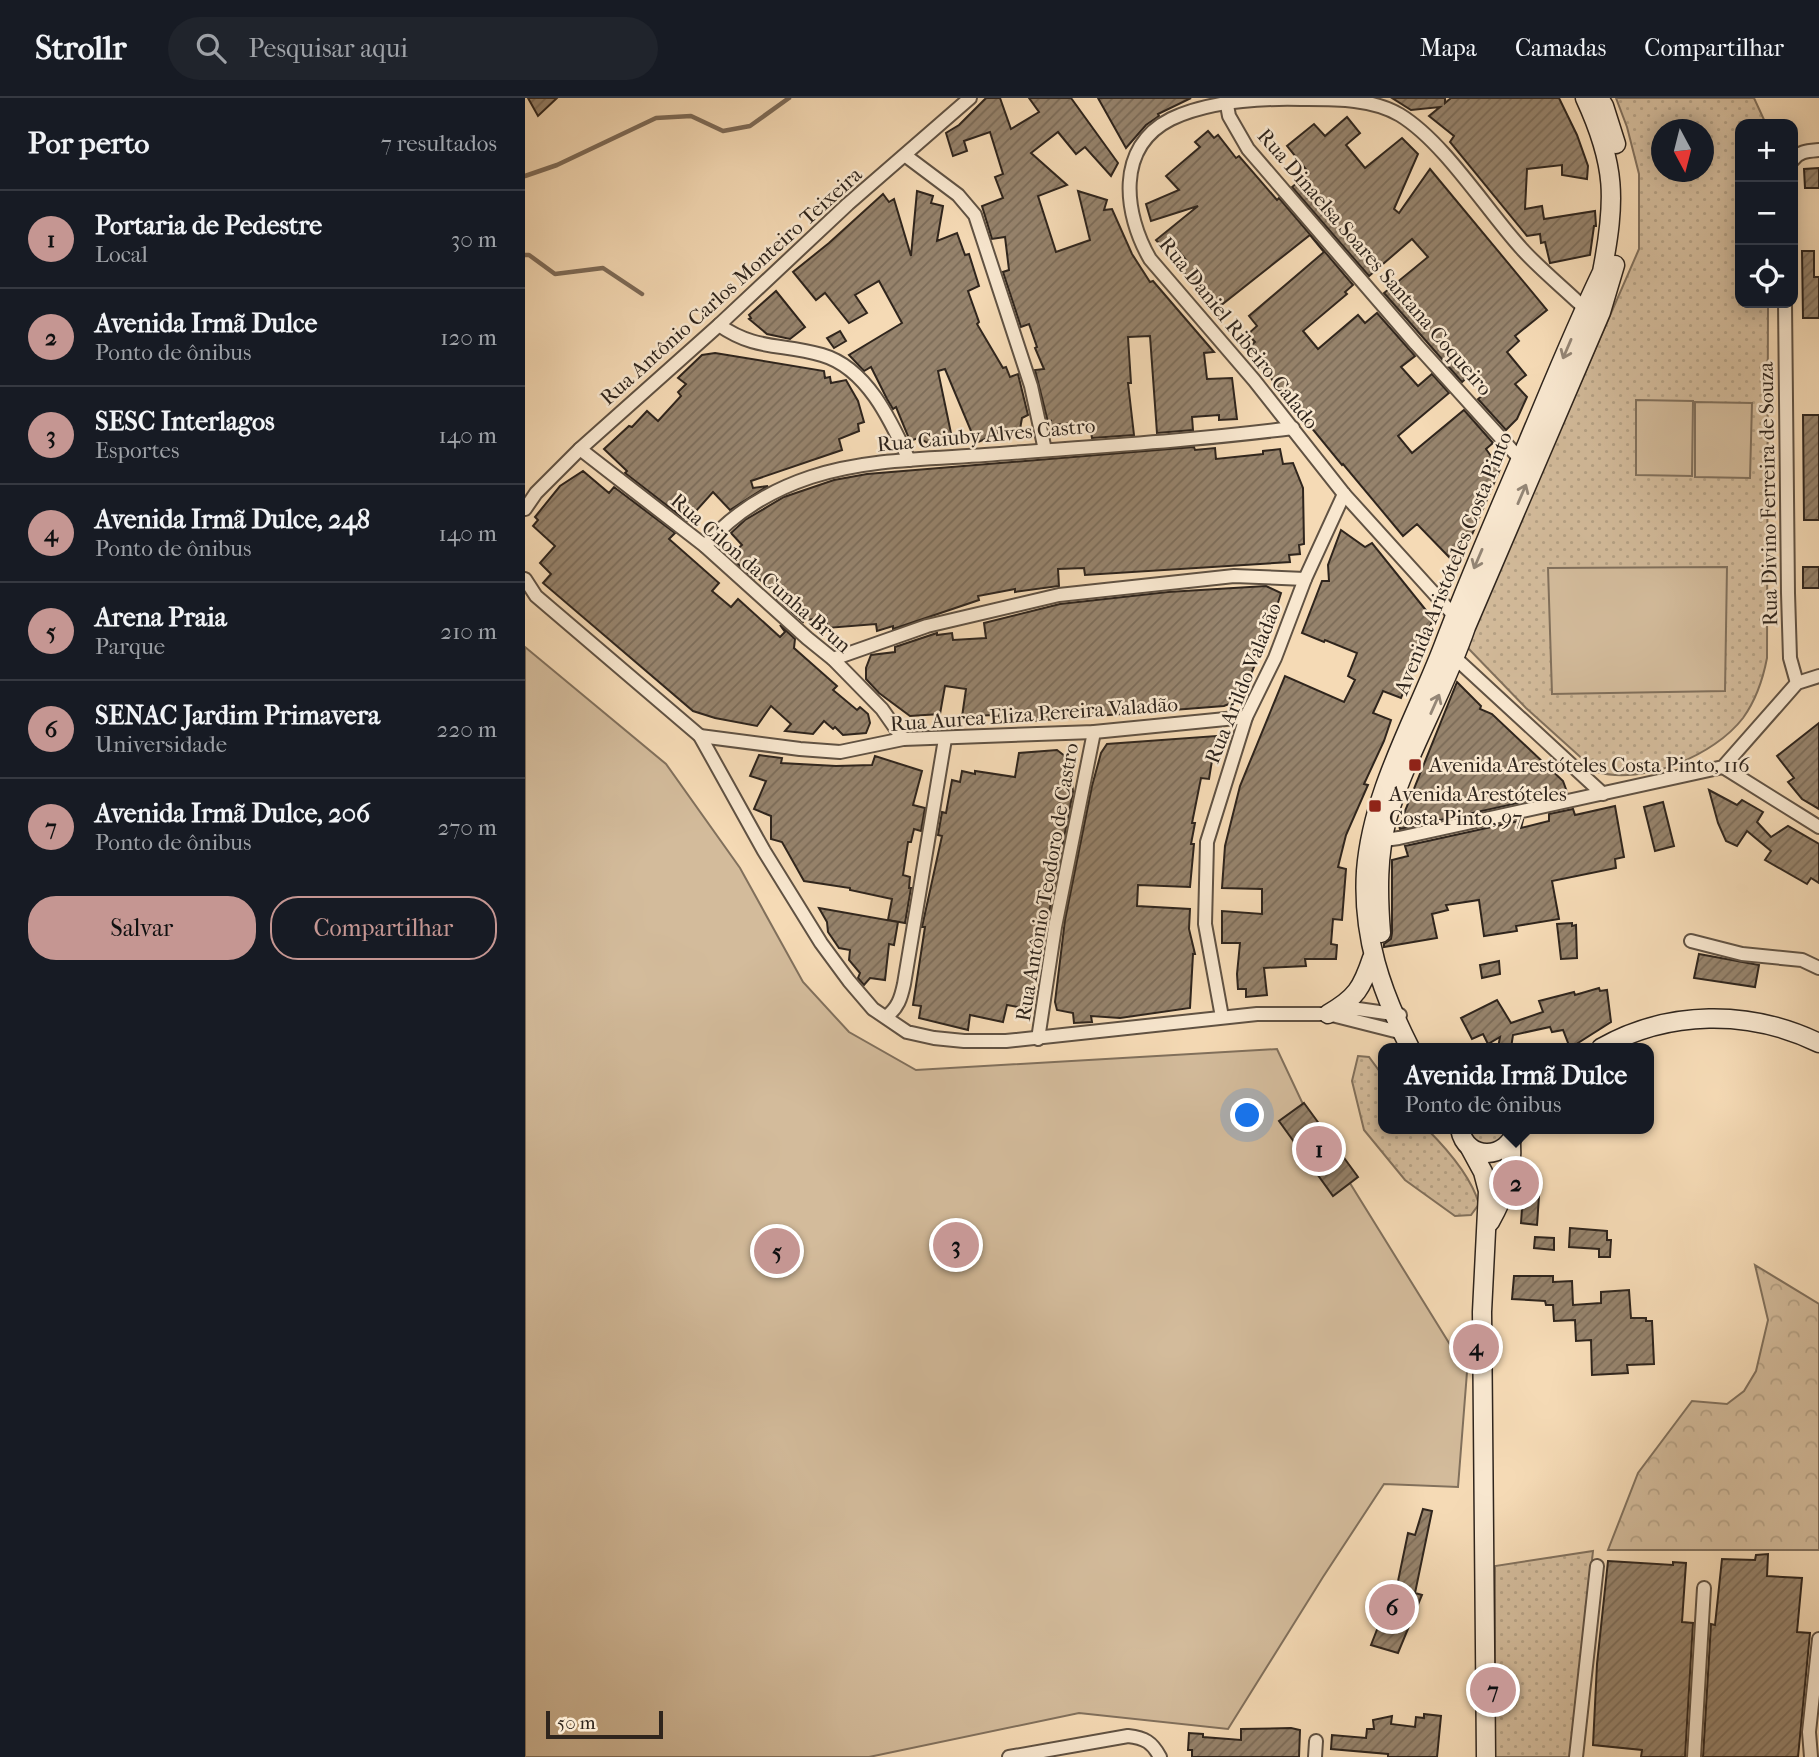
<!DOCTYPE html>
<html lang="pt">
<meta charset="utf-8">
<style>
body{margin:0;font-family:"IM FELL French Canon",serif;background:#20242c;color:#f1f3f6}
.controls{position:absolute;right:21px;top:21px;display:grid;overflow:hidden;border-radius:14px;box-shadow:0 4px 18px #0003}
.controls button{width:63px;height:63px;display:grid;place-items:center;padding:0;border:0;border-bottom:2px solid #363941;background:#171b24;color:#f1f3f6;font:35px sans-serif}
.compass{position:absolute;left:1126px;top:21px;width:63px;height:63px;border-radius:50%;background:#171b24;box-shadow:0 4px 18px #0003;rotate:173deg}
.scale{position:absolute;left:21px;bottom:18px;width:117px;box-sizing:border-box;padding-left:7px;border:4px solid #2f251d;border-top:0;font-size:19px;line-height:24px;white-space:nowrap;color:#2f251d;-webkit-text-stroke:5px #f8e7cf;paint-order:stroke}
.you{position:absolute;left:723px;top:1018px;width:24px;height:24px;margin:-18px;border:5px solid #fff;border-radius:50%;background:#1a73e8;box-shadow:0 0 0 10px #1a73e833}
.badge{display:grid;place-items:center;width:46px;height:46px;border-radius:50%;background:#c59692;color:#111;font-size:23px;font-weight:700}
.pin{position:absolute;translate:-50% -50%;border:4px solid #fff;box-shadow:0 2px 7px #0006}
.popup{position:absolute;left:853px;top:945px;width:276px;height:91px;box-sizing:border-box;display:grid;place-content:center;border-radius:14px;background:#171b24;filter:drop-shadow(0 2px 5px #0005);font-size:23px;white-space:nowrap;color:#9ea1a6}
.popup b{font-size:26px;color:#f1f3f6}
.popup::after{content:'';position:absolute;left:50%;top:100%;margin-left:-14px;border:14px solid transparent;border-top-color:#171b24}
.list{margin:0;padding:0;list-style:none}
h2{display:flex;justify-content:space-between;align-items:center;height:91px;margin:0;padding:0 28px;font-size:30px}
h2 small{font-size:23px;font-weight:400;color:#9ea1a6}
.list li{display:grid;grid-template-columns:46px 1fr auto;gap:21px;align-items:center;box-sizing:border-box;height:98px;padding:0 28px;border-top:2px solid #363941}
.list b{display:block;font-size:26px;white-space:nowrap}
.list p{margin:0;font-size:23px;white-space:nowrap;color:#9ea1a6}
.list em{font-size:23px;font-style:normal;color:#9ea1a6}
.actions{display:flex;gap:14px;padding:21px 28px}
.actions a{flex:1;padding:16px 0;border:2px solid #c59692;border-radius:28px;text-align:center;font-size:24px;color:#c59692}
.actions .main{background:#c59692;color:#111}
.icon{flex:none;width:38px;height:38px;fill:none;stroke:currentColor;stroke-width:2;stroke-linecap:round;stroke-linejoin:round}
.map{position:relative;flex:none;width:1294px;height:1659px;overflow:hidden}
header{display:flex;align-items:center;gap:42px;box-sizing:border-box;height:98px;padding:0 35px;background:#171b24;border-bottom:2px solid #363941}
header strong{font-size:33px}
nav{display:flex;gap:38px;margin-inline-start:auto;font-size:24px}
.search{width:490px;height:63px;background:#20242c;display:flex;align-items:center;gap:18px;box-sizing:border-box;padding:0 24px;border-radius:38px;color:#9ea1a6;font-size:26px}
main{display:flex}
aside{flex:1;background:#171b24}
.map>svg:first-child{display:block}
.grass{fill:url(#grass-dots);stroke:#81705c;stroke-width:2;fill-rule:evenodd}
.forest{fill:url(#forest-crowns);stroke:#81705c;stroke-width:2}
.pitch{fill:#d3bb9b;stroke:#81705c;stroke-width:2}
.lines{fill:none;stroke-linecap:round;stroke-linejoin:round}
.stream{stroke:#7e6c59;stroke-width:4.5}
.building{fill:url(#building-hatch);stroke:#2f251d;stroke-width:2}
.street-casing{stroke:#605243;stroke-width:16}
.secondary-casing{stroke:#2f251d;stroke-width:21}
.street{stroke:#f8e7cf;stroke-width:12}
.secondary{stroke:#f8e7cf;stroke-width:18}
.oneway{stroke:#948676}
.poi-dot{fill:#8f2418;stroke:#f8e7cf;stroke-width:2.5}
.labels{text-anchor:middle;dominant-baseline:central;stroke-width:5;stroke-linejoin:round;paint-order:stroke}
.street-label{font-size:21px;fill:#2f251d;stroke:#f8e7cf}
.poi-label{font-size:21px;fill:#2f251d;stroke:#f8e7cf;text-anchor:start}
</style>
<header>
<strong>Strollr</strong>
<div class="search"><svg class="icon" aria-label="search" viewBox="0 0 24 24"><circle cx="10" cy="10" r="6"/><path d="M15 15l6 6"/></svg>Pesquisar aqui</div>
<nav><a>Mapa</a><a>Camadas</a><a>Compartilhar</a></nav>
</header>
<main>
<aside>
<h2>Por perto<small>7 resultados</small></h2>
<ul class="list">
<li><span class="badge">1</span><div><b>Portaria de Pedestre</b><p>Local</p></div><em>30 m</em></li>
<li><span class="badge">2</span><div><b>Avenida Irmã Dulce</b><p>Ponto de ônibus</p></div><em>120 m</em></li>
<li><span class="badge">3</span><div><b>SESC Interlagos</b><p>Esportes</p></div><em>140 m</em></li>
<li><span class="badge">4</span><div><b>Avenida Irmã Dulce, 248</b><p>Ponto de ônibus</p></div><em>140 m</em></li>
<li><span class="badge">5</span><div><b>Arena Praia</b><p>Parque</p></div><em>210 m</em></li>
<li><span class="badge">6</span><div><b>SENAC Jardim Primavera</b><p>Universidade</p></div><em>220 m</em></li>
<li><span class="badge">7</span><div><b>Avenida Irmã Dulce, 206</b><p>Ponto de ônibus</p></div><em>270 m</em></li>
</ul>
<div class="actions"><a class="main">Salvar</a><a>Compartilhar</a></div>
</aside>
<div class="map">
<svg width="1294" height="1659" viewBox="0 0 1294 1659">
<defs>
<pattern id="grass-dots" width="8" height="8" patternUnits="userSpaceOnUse" patternTransform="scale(1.75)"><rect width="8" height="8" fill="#d3bb9b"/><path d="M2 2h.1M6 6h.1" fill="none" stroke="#b5a185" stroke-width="1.8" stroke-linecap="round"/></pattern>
<pattern id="forest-crowns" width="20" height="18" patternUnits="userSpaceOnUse" patternTransform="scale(1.75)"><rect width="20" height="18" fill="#d3bb9b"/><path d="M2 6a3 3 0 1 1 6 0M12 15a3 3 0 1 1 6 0" fill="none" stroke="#b5a185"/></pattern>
<pattern id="building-hatch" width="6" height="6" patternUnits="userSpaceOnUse" patternTransform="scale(1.75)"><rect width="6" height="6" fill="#96836c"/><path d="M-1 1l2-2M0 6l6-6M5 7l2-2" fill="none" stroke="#7b6b58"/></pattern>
</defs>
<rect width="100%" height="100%" fill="#f5dab5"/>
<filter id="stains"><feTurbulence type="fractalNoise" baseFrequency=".00286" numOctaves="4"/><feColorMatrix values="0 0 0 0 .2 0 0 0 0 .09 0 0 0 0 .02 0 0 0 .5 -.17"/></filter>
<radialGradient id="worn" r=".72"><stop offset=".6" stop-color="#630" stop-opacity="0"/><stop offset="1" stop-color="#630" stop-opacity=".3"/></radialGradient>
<g class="grass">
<path d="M1091,0h138l12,26h-26v179h28l-1,355c-4,21 -11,42 -24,60 -29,38 -100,67 -146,54l-71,-64 -60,-62 173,-397v-75l-12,-47zM1136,32h42v42h-42z"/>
<path d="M833,958l11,1 14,19v53h44c20,20 44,47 52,75l-8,11 -16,1 -50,-36 -41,-50 -12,-49z"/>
<path d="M941,1031h42l-10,15 -20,1z"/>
<path d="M1068,1453l-22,206h-76v-191z"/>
</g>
<path class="forest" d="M1230,1167l64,39v246h-211l30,-77 54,-72 35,3 17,-13 12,-20 12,-51z"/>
<g class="pitch">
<path d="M1111,302l57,1 -1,75 -56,-1z"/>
<path d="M1170,304l57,1 -2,75 -55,-1z"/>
<path d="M1202,469l-2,124 -173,3 -4,-126z"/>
<path d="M0,549l141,117 74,104 63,114 46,50 67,38 361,-21 32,68 158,255 -9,115 -74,-3 -61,93 -95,152 -149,-16 -210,44h-344z"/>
</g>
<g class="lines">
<g class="stream">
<path d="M0,78l32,-11 99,-47 35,-2 32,15 27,-5 39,-28"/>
<path d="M0,157h4l26,19 48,-6 39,26"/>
</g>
</g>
<g class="building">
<path d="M3,0h29l-19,18z"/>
<path d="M461,0h14l11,31 28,-17 -10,-14h42l47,65 -7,13 -26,-29 -9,7 -18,-22 -27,21 36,32 -29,11 18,56 34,-12 -12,-49 29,9 -3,10 8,-1 20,45 18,28 3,-1 61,71 -10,1 3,26 25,-1 5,41 -18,1v-5l-27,2 1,13 -36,3 -7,-97 -22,1 3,46h-3l6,52 -42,3 -3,-16 -38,3v-4l-3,1 -13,-52 9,-1 -9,-21 2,-1 -8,-23 -8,3 -18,-55 6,-2 -4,-33 -13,2 -10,-33 21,-8 -8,-21 8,-3 -13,-42 -26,9 3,10 -14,5 -7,-23 13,-8z"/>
<path d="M573,0h93l-33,16 1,2 -13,9 -20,23z"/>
<path d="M867,0h53v5l6,-5h108l18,37 11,31 -1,13 -25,-4v-10l-35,4 -2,40 17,-3 2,13 51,-8 1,15h-2l-4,29 -40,8 -5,-21 -4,1 -1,-9 -13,2 -77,-94 4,-6 -25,-20 11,-9 -29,3z"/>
<path d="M822,19l13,16 -14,12 19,23 37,-30 16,16 -24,55 5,4 31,-44 117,141 -32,26 4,5 -12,11 19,23 -11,9 12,13 -10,22 -11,11 -28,-31 10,-8 -16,-18 -10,9 -78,-89 44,-36 -16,-18 -43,37 -77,-89 17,-14 -22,-27 27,-22 11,12z"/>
<path d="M683,33l6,7 4,-3 18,23 3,-2 38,44 2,-2 74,87 -8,7 2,2 -44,37 15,18 40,-34 7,8 12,-10 38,43 -14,11 17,19 14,-12 17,19 -51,43 14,17 52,-43 29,33 -7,6 14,20 -32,75 -17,15 -34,-35 -14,12 -60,-72 -1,1 -95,-116 8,-7 -7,-8 9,-8 -8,-10 75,-64 -14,-17 -95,75 -36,-43 8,-6 -15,-18 -8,6 -8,-9 42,-34 -47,15 -5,-17 33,-14 -13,-14 34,-29 -5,-5z"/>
<path d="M1294,70v20h-14l-1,-19z"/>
<path d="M392,93l16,5 -2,7 12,3 -6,35 20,-8 8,22 4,-1 10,32 -11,5 11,31 -2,2 26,44 3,-1 4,10 8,-3 10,41 -6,3 -2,11 -19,9 -2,-5 -23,10 -31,-74 -7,2 14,67 -24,5 -10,-5 -8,3 -14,-34 -3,2 -6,-10 -16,-32 -7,4 -15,-16 53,-32 -23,-42 -24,14 12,18 -18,10 -24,-30 -9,7 -23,-28 36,-29 54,-49 6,8 5,-3 17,57z"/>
<path d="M1277,153h12v26h5v41h-16z"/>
<path d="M251,193l29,36 -15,12 -23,-5 -18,-15 2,-1 -2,-3z"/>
<path d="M315,233l6,10 -12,7 -7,-10z"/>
<path d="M190,255l109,18 1,7 5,-1 1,6 15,-3 12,21 6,21 -6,2 1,7 -20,8 3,11 -91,31 2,7 15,-2 -38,24 -17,-18 -26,29 -62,-48 2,-2 -23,-22 25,-23 3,1 15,-16 11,10 23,-25 -3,-4 8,-8 -8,-6 24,-23z"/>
<path d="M1278,317h16v105h-15z"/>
<path d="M669,349l1,3 20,-2 1,11 47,-5v-3l17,-2 3,15 10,-1 10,25 1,56 -5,1 1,9 -11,1 1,7 -205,13 -1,-7 -26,1 1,17 -44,6v-3l-37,7 1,4 -86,29v-3l-16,5 -1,-7 -49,4v-10l-23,2 -1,2 -26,-23 -1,-4 -19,-18 -3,2 -25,-23 13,-11 -11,-12 14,-13 39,-23 50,-17 33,-6z"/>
<path d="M58,373l26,22 5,-6 61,46 -6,6 50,44 -7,8 19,16 7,-8 42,38 5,-5 -5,-7 15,14 -1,9 43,38 -4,4 24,20 3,-3 8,7 2,9 -4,10 -23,2 -8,-8 -2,2 -9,-8 -11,13 -28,-3 6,-7 -20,-18 -14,20 -42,-8 -22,-7 -150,-128 8,-9 -11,-11 15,-17 -22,-20 5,-6 -3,-3 25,-31z"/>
<path d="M816,432l24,17 7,-4 61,76 -32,79 -18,-7 -10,22 18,7 -7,21 -20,43 4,1 -22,50 -8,32 8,2 -4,51 -9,-1 -2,25 6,1 -1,14h-31l1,7 -42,2 3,27 -21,2v-8h-8l-1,-15 3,-31h-18v-32l40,3v-25l-40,-1 3,-42 15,-60 45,-110 59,26 11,-22 -7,-4 9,-23 -32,-13 -1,2 -22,-9 20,-52h7l-1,-16z"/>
<rect x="1278" y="469" width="16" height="21"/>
<path d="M741,488l15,7 -10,32 -30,74 -17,7 -231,18 -1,-9 -30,2 4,-28 -21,-3 -5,28 -30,2 -31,-23 -13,-14v-11l5,-13 24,-3v-5l42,-14v2l15,-2 1,7 33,-2 -2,-15 76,-19 108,-12z"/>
<path d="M932,584l24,24 -1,3 12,5 71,67 4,11 -24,5 -15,-2 -1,6 -127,28 -1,-3z"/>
<path d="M1294,625v86l-17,-10 -14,-17 6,-4 -17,-22z"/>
<path d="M691,638l-7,43 -8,-1 -9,45h3l-4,21h3l-4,43 -52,-2 -1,21 53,3 -1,20 6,25h-2l-3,54 -70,10 -29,-2 1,6 -18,1 -1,-10 -16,-3 -2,-8 10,-82 27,-134 9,-33 6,-9z"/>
<path d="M532,652l13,10 3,32 -43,217 -23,-4 -4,17 -33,-7 -2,15 -49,-12 2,-12 -8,-1 12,-78h-3l20,-91 -4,-1 4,-23 4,1 6,-33 8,2 2,-11 13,3v-3l40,6 4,-24z"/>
<path d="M234,657l23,3 -1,5 55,3 36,-1 3,-9 47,15 -9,34 12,3 -4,23 -7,-2 -3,13h-3l-5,33 7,2 -1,11h2l-6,35 -17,-3 4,-21 -42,-9v-2l-46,-7 -22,-39 -11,-3v-23l-17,-7 12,-28 -16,-5z"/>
<path d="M1184,692l28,15 5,-5 21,12 -6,10 14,15 17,-11 31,18v39l-8,-5 -4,6 -42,-24 6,-9 -24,-20 -10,15 -11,-5 -8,-18z"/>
<path d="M1138,704l11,44 -19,5 -11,-44z"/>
<path d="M1090,708l9,51 -9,2 1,9 -64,13 7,38 -43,7 1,5 -33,5 -5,-36 -33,5 2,5 -16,4 5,24 -53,9v-3l7,-5 1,-6v-73l16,-4 -3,-10 118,-26 -2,8 28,-7v-7l24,-5 2,6z"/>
<path d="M294,810l79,14 -4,23 -5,-1 -4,36 -15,-2 -6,7 -6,-7 2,-5 -11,-13 1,-10 -11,-2 -11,-16 -1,-10z"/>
<path d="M1047,825v3l4,-1 1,33 -16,1 -4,-35z"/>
<path d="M1174,856l60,11 -4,22 -61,-9z"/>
<path d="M974,863l1,13 -18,4 -2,-13z"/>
<path d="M1074,890l1,3 7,-1 4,32 -41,26 -7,-18 -11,2 -2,-5 -37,8 -2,13h-13l2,-11 -12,7 -5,-10 -11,5 -11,-21 36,-18 14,23 32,-11 -4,-11 35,-9 1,3z"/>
<path d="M779,1005l54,74 -25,19 -54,-75z"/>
<path d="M998,1096l16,2 -2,29 -16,-2z"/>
<path d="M1045,1130l37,3v9h4l-1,17h-11v-8l-30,-2z"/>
<path d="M1010,1139l19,1v12l-20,-2z"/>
<path d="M989,1178h39v6l19,-1 1,24 28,-2v-11l28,-2 2,28h15v3h6l2,43 -27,1 1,8 -36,2 -1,-35 -15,1 -1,-21 -21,1 -1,-16h-7l-1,-4 -33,-2z"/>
<path d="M898,1411l9,2 -17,82 7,2 -24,58 -27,-8 23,-59h3l11,-53 7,2z"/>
<path d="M1243,1456l-1,22 35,2 -5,54 13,1 -12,124h-95l8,-133 4,1 7,-66 33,1 1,-5z"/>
<path d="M1083,1463l65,4v-3l13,1 -4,59 11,1 -8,134h-44l1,-7 -49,-5 4,-81z"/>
<path d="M899,1616l17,2 -4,41h-49v-3l-57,-5 1,-14 34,3 1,-9h7l-1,-9 19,-4 -1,8 24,3 1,-10 8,1z"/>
<path d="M766,1630l9,2 -1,27h-107v-7h-4l1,-17 14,1v3l38,3v-11z"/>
</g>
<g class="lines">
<g class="street-casing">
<g id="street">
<path d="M702,7l2,11 19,33 168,195 104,115 6,3"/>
<path d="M381,58l52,39 17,20 56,171 14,64"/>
<path d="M1268,62c6,-9 15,-9 26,-10"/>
<path d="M1260,205l3,290 2,65 7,25"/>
<path d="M194,227c37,26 63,18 103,30 45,13 69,66 87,105"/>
<path d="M55,351l125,97 102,92 26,21 49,50 21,30"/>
<path d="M0,411l11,-16 44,-44 139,-124 129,-121 122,-106"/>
<path d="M180,448c28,-33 64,-55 106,-69 55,-18 116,-18 174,-22 102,-8 206,-14 308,-27"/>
<path d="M0,481l11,17 164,140 64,115 57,92 28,38 24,28 34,23 27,6 30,3h42l251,-27h71l75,19"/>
<path d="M934,523l-115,-127 -90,-114 -104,-121c-26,-45 -35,-112 21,-140 38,-18 88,-21 130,-20 32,0 71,-1 99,16 44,27 85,93 121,133 17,19 39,37 58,55l11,6"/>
<path d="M926,556l152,140"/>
<path d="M308,561l94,-33 132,-31 175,-19 71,3"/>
<path d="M175,638l100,13 40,3 63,-13 191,-7 152,-15"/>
<path d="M1198,669l96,60"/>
<path d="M852,743l22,-3 324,-71 74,-84 22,-7"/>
<path d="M1166,843l51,13 60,6 17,8"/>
<path d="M810,915l23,-4 42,6"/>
<path d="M361,919c12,-9 15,-19 18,-33l41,-245"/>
<path d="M697,919l-17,-93 2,-82 39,-125 29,-59 30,-79 39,-85"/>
<path d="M513,941l17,-112 39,-195"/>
<path d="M484,1659l119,-21c17,2 24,6 32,21"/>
<path d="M790,1659l1,-16"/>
<path d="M1051,1659l21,-191"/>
<path d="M1169,1659l10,-169"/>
<path d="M1286,1659l-2,-25 10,-93"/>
</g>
</g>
<g class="secondary-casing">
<g id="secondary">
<path d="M1074,0l5,8 12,38"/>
<path d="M856,835c-3,-38 -4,-79 7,-117 20,-65 56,-124 78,-189l135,-315 14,-47"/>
<path d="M803,916c28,-16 34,-26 44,-56"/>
<path d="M885,950c-29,-57 -48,-112 -44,-177 6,-79 49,-151 77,-224 26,-69 56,-137 85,-205 24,-57 47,-114 74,-170 14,-72 14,-107 -17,-174"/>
<path d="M1076,950c67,-38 148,-39 218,-5"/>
<path d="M935,1031c6,33 48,31 56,0"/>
<path d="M945,1050l13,24 5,19 -6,121 4,445"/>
<path d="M965,1124c15,-27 23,-49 21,-80"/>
</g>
</g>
<use href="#street" class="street"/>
<use href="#secondary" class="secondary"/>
</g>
<defs><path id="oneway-shaft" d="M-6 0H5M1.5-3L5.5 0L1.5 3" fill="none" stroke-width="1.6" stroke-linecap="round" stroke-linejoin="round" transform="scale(1.75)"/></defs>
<g class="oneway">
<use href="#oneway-shaft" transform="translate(1042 251) rotate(113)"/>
<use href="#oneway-shaft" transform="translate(997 396) rotate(-67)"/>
<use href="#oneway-shaft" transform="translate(953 461) rotate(113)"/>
<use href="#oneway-shaft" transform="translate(910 606) rotate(-66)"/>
</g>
<g class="poi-dot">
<rect x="883" y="660" width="14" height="14" rx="3.5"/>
<rect x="843" y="701" width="14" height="14" rx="3.5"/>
</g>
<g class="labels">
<g class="street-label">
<text transform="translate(850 164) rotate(49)">Rua Dinaelsa Soares Santana Coqueiro</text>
<text transform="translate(206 188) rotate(-42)">Rua Antônio Carlos Monteiro Teixeira</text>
<text transform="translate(714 235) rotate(51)">Rua Daniel Ribeiro Calado</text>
<text transform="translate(461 337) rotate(-5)">Rua Caiuby Alves Castro</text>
<text transform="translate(1243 396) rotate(-91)">Rua Divino Ferreira de Souza</text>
<text transform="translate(928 465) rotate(-68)">Avenida Aristóteles Costa Pinto</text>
<text transform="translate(236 475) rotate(41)">Rua Cilon da Cunha Brun</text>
<text transform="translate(718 585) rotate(-68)">Rua Arildo Valadão</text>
<text transform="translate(509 616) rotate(-4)">Rua Aurea Eliza Pereira Valadão</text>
<text transform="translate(522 784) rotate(-80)">Rua Antônio Teodoro de Castro</text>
</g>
<g class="poi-label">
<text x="904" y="667">Avenida Arestóteles Costa Pinto, 116</text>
<text x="864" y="696">Avenida Arestóteles<tspan x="864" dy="24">Costa Pinto, 97</tspan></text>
</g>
</g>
<rect width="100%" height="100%" filter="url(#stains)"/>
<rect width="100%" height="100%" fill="url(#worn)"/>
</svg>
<div class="controls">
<button>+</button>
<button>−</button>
<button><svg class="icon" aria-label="locate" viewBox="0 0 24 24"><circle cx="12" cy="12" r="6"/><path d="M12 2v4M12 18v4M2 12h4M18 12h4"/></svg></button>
</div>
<svg class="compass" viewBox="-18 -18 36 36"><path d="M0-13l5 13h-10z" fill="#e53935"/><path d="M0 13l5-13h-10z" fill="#9ea1a6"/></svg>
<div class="scale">50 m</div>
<div class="you"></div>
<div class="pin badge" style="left:794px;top:1051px">1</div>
<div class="pin badge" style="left:991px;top:1085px">2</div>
<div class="popup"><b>Avenida Irmã Dulce</b>Ponto de ônibus</div>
<div class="pin badge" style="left:431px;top:1147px">3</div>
<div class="pin badge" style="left:951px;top:1249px">4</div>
<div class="pin badge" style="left:252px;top:1153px">5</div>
<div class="pin badge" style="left:867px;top:1509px">6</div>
<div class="pin badge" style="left:968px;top:1592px">7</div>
</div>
</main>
